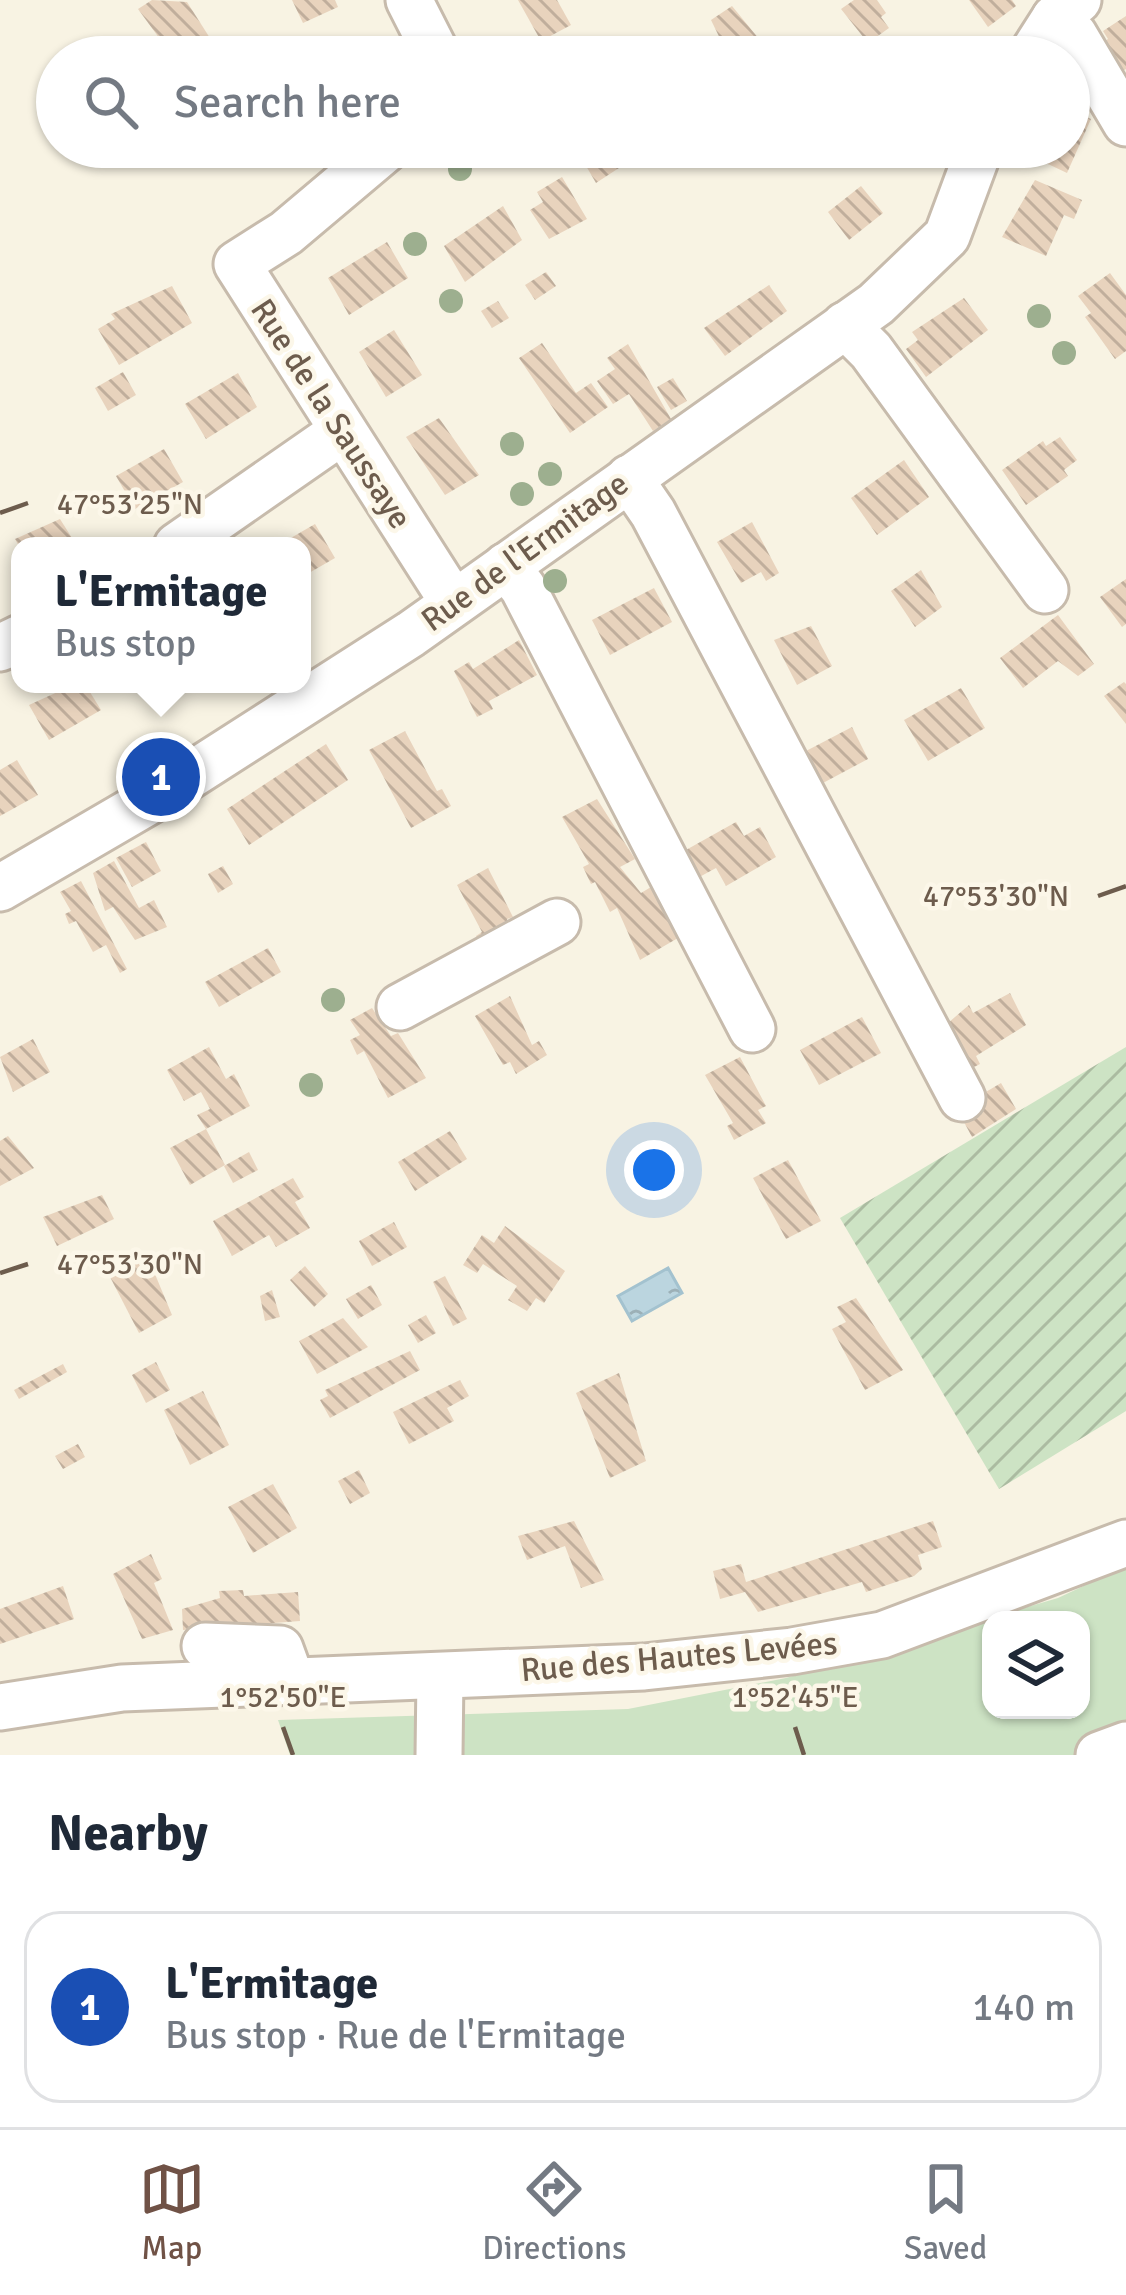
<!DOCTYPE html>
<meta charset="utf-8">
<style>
body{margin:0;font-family:Signika,sans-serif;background:#f2f2f3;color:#1f2937}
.controls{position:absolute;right:36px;bottom:36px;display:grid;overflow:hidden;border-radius:24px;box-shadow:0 3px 9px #0004}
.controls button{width:108px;height:108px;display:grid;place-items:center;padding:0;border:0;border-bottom:3px solid #e0e1e3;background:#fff;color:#1f2937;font:60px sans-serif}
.you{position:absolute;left:654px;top:1170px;width:42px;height:42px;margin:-30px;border:9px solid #fff;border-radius:50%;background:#1a73e8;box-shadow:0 0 0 18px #1a73e833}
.badge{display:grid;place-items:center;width:78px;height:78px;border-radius:50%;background:#705246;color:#fff;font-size:39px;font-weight:700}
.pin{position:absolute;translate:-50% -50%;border:6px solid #fff;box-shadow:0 3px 12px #0006}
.popup{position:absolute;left:11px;top:537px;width:300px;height:156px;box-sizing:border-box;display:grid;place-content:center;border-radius:24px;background:#fff;filter:drop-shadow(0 3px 9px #0005);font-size:39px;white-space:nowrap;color:#747a83}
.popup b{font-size:45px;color:#1f2937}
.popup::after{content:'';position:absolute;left:50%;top:100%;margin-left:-24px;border:24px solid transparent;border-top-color:#fff}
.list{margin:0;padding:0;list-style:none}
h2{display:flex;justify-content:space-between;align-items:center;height:156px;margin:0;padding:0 48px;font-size:51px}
h2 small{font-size:39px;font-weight:400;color:#747a83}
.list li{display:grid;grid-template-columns:78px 1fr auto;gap:36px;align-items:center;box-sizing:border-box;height:192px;margin:0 24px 24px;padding:0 24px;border:3px solid #e0e1e3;border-radius:36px}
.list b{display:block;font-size:45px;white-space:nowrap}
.list p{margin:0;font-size:39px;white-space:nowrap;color:#747a83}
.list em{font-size:39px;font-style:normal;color:#747a83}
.icon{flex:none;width:66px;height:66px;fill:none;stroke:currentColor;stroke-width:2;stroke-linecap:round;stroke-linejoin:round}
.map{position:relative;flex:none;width:1126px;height:1755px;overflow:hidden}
.search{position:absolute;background:#fff;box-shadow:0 3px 9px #0004;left:36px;right:36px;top:36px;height:132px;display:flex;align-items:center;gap:30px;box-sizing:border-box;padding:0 42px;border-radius:66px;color:#747a83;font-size:45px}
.sheet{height:372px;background:#fff}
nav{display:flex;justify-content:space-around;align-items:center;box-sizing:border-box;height:168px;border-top:3px solid #e0e1e3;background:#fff;font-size:33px;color:#747a83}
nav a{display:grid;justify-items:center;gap:6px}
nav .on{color:#705246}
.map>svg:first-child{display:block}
.grass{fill:#cde3c4;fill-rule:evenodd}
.garden{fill:url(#garden-furrows)}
.water{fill:url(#water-ripples);stroke:#a3c2cf;stroke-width:3}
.building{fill:url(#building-back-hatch)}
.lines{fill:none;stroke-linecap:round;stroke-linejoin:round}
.minor-casing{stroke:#c7bbac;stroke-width:51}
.minor{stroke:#fff;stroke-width:45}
.tree{fill:#9daf8f}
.ticks{fill:none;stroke:#6d5c4d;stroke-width:4.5}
.labels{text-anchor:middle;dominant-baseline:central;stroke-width:9;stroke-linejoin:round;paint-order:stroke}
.street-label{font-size:33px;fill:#6d5c4d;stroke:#fcf7e9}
.ticks-label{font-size:30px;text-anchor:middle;fill:#6d5c4d;stroke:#fcf7e9;stroke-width:9;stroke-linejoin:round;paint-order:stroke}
</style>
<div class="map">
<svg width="1126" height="1755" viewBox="0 0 1126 1755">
<defs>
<pattern id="garden-furrows" width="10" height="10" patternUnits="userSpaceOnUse" patternTransform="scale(3)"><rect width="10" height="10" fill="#cde3c4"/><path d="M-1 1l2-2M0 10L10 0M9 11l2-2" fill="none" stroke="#abbba1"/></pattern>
<pattern id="water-ripples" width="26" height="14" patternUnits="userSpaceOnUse" patternTransform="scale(3)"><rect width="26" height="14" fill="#bbd5df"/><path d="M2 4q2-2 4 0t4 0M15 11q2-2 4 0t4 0" fill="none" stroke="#9cb0b7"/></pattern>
<pattern id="building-back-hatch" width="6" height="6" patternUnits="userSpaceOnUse" patternTransform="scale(3)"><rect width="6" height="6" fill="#e8d3bd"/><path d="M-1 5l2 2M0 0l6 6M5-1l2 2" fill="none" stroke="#c0ae9c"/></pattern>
</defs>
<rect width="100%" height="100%" fill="#f8f3e3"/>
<path class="grass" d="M1126,1566v189h-836l-12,-35 350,-11 158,-31 272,-80zM991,1620h90v90h-90z"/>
<path class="garden" d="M1126,1047v364l-127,78 -159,-271z"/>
<path class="water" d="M668,1268l14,25 -50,28 -14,-25z"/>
<g class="building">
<path d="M152,0l35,2 35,55h-49l-35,-48z"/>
<path d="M292,0h43l3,7 -35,16z"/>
<path d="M518,0h39l14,25 -30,16z"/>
<path d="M854,0h23l9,13 -5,4 8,11 -21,15 -27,-34z"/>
<path d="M969,0h43l4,6 -28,21z"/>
<path d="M732,6l27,33 -30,18 -18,-37z"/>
<path d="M1126,16v53l-12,7 -18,-29 12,-8 -5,-8z"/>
<path d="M1069,109l22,10 -24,54 -38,-18 4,-8h36z"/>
<path d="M575,147h76l-55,36z"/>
<path d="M562,177l25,42 -38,20 -19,-29 13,-8 -6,-10z"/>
<path d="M1035,180l47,20 -8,19 -10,-4 -18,41 -44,-19z"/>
<path d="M861,186l22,27 -34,27 -21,-28z"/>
<path d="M503,206l19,34 -57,42 -21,-36z"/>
<path d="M387,242l21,36 -59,37 -21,-37z"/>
<path d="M546,272l10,14 -21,14 -10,-15z"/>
<path d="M1110,273l16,22v56l-11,8 -30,-42 6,-4 -13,-17z"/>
<path d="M769,285l18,26 -62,45 -21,-28z"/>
<path d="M172,286l20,37 -73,42 -21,-36 17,-10 -4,-5z"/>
<path d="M964,298l24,32 -62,47 -20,-28 12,-9 -6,-8z"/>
<path d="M498,301l11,17 -17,10 -11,-17z"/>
<path d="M394,330l28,45 -36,22 -27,-45z"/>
<path d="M542,343l34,50 15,-10 17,24 -38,26 -51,-75z"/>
<path d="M628,344l43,75 -18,12 -24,-37 -16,10 -16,-23 18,-12 -8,-11z"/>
<path d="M123,372l13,23 -28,16 -13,-23z"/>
<path d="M238,373l19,34 -51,32 -21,-35z"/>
<path d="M673,378l14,23 -16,9 -14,-23z"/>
<path d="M439,418l40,57 -34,20 -39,-58z"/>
<path d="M1060,437l17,23 -13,10 4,6 -42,29 -24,-35 41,-29 3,5z"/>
<path d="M164,449l19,33 -48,27 -19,-33z"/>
<path d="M904,460l25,37 -52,38 -26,-37z"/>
<path d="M60,519l17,27h-58l-4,-7z"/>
<path d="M752,522l27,51 -13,8 -5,-9 -20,11 -24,-41z"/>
<path d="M315,524l20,34 -33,19v-31h-25z"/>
<path d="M921,570l21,37 -27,20 -24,-36z"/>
<path d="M1126,579v45l-4,3 -22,-30z"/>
<path d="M654,588l18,34 -62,33 -18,-35z"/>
<path d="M1058,615l36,49 -16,12 -20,-15 -35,27 -23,-30z"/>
<path d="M811,626l21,40 -35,19 -23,-45z"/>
<path d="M519,640l18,35 -48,26 4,8 -16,8 -23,-46 15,-9 4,7z"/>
<path d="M1124,682l2,2v40l-22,-28z"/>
<path d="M75,684h10l16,26 -52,30 -20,-35z"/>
<path d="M961,688l24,40 -57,33 -24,-41z"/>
<path d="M852,727l16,32 -45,24 -17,-32z"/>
<path d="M405,731l32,60 5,-2 9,17 -40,22 -42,-78z"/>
<path d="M326,744l22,36 -99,65 -22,-36z"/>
<path d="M17,760l21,35 -38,21v-46z"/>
<path d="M597,799l38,60 -15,8 21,26 10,-6 27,51 -38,22 -23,-52 -7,4 -15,-30 -4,2 -8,-17 6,-3 -27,-47z"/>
<path d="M736,822l8,14 16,-9 16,30 -50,29 -10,-18 -24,13 -15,-26z"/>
<path d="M146,842l15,29 -29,16 -16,-29z"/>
<path d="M114,861l25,47 15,-8 13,27 -32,13 -22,-33 -8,4 -12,-38z"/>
<path d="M223,866l10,18 -15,9 -10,-19z"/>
<path d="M488,868l25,49 -6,2 6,14 -31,16 -6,-13 6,-4 -25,-47z"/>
<path d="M81,881l46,88 -7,4 -14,-28 -13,7 -17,-31 -7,3 -4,-10 6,-3 -11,-19z"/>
<path d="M268,948l13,24 -62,35 -14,-25z"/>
<path d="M1010,993l16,32 -50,31 4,8 -16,8 -23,-43 28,-24 4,8z"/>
<path d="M510,996l22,49 7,-4 8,14 -31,19 -6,-12 -7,3 -28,-49z"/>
<path d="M372,1008l19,28 7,-3 28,45 -38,20 -24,-47 -7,4 -7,-15 10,-5 -10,-15z"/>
<path d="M862,1017l19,36 -62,32 -19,-35z"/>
<path d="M33,1039l17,33 -37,20 -13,-35z"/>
<path d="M209,1047l17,32 8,-5 16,32 -44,23 19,36 -35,20 -20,-37 36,-19 -9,-14 13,-6 -9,-17 -17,9 -17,-31z"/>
<path d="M740,1057l26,49 -8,4 8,13 -32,17 -7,-14 6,-3 -28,-48z"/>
<path d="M1001,1083l15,26 -44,28 -15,-28z"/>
<path d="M450,1131l17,28 -52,32 -17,-29z"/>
<path d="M8,1136l26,32 -34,18v-45z"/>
<path d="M249,1152l9,18 -25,13 -9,-17z"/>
<path d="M788,1160l33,61 -35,18 -33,-61z"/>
<path d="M293,1178l11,19 -9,5 15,26 -34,19 -7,-12 -37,21 -19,-35z"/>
<path d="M102,1195l12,24 -57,27 -14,-29z"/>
<path d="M394,1222l13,25 -35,19 -13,-25z"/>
<path d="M505,1226l60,45 -21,32 -8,-5 -9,13 -19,-11 9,-14 -34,-22 -6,9 -14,-8 19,-30 12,8z"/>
<path d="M147,1255l25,60 -33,18 -30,-58z"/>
<path d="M305,1266l23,28 -14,13 -24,-27z"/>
<path d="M445,1276l22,43 -14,7 -20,-44z"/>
<path d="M371,1285l11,20 -24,14 -12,-20z"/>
<path d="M272,1290l8,27 -15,4 -5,-25z"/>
<path d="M856,1298l47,72 -38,20 -33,-61 14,-7 -9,-15z"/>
<path d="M426,1315l10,18 -18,10 -10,-18z"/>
<path d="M343,1318l25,29 -51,27 -18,-33z"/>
<path d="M410,1351l10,19 -90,48 -10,-18 8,-4 -3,-6z"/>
<path d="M156,1362l14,28 -24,13 -14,-28z"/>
<path d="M63,1364l4,8 -48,27 -5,-9z"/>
<path d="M619,1373l27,88 -36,17 -34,-85z"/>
<path d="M460,1380l9,16 -22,12 7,13 -45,23 -16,-32z"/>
<path d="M203,1391l26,54 -39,20 -26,-55z"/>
<path d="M78,1444l7,13 -22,12 -8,-13z"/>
<path d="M359,1470l11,23 -20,11 -12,-23z"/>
<path d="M273,1484l24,44 -44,25 -25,-46z"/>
<path d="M574,1521l30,59 -23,8 -16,-42 -38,14 -9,-24z"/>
<path d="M933,1521l9,26 -24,8 4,14 -8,7 -48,16 -4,-10 -104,30 -13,-20 -25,7 -7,-28 28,-7 5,18z"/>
<path d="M151,1554l11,25 -8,4 19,47 -31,9 -29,-65z"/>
<path d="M63,1586l11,33 -74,25v-35z"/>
<path d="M243,1590l1,6 54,-4 2,29 -117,9 -1,-21 38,-11 -1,-7z"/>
</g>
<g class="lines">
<g class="minor-casing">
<g id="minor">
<path d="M409,0l29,57"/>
<path d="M1055,18l19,17 52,88"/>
<path d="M1030,57l25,-39 23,-18"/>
<path d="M388,147l-102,86 -49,31 216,338"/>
<path d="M845,325l26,26 174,239"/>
<path d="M629,478l24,35 309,585"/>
<path d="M177,546l164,-114"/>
<path d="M506,566l17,22 229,441"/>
<path d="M0,648l20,-10"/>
<path d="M0,888l158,-92 253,-162 465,-330 71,-68 33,-89"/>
<path d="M400,1007l157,-85"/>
<path d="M205,1646l75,3 12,33"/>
<path d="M0,1707l122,-19 522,-21 148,-16 90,-16 244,-92"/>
<path d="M439,1755l1,-79"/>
<path d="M1099,1755l27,-10"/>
</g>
</g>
<use href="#minor" class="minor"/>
</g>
<g class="tree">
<circle cx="460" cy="169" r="12"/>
<circle cx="415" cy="244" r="12"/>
<circle cx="451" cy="301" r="12"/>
<circle cx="1039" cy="316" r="12"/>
<circle cx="1064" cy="353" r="12"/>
<circle cx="512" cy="444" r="12"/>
<circle cx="550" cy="474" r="12"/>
<circle cx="522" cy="494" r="12"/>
<circle cx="555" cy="581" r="12"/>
<circle cx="333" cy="1000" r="12"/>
<circle cx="311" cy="1085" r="12"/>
</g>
<path class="ticks" d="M0,513l28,-10M1098,896l28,-10M0,1273l28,-9M283,1727l10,28M795,1727l9,28"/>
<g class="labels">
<g class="street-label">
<text transform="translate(331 414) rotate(57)">Rue de la Saussaye</text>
<text transform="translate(525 552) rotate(-36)">Rue de l'Ermitage</text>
<text transform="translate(679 1657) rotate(-5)">Rue des Hautes Levées</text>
</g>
</g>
<g class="ticks-label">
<text x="130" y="514">47°53'25"N</text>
<text x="996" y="906">47°53'30"N</text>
<text x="130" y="1274">47°53'30"N</text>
<text x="283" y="1707">1°52'50"E</text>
<text x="795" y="1707">1°52'45"E</text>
</g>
</svg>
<div class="controls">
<button><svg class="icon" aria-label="layers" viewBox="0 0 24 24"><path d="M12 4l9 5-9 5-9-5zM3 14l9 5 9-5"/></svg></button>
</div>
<div class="you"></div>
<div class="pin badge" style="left:161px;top:777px;background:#1a4fb4">1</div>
<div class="popup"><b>L'Ermitage</b>Bus stop</div>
<div class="search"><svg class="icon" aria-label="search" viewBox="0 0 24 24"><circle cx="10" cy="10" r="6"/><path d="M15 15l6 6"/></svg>Search here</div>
</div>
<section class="sheet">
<h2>Nearby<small></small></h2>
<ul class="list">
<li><span class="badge" style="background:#1a4fb4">1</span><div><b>L'Ermitage</b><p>Bus stop · Rue de l'Ermitage</p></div><em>140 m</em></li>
</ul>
</section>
<nav>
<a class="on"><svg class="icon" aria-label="map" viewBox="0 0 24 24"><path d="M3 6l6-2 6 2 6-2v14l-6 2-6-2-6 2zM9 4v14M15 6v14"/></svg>Map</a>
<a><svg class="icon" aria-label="directions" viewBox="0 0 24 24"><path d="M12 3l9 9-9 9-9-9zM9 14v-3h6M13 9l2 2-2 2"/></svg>Directions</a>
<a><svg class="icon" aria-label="saved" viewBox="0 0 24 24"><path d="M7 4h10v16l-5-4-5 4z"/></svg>Saved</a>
</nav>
